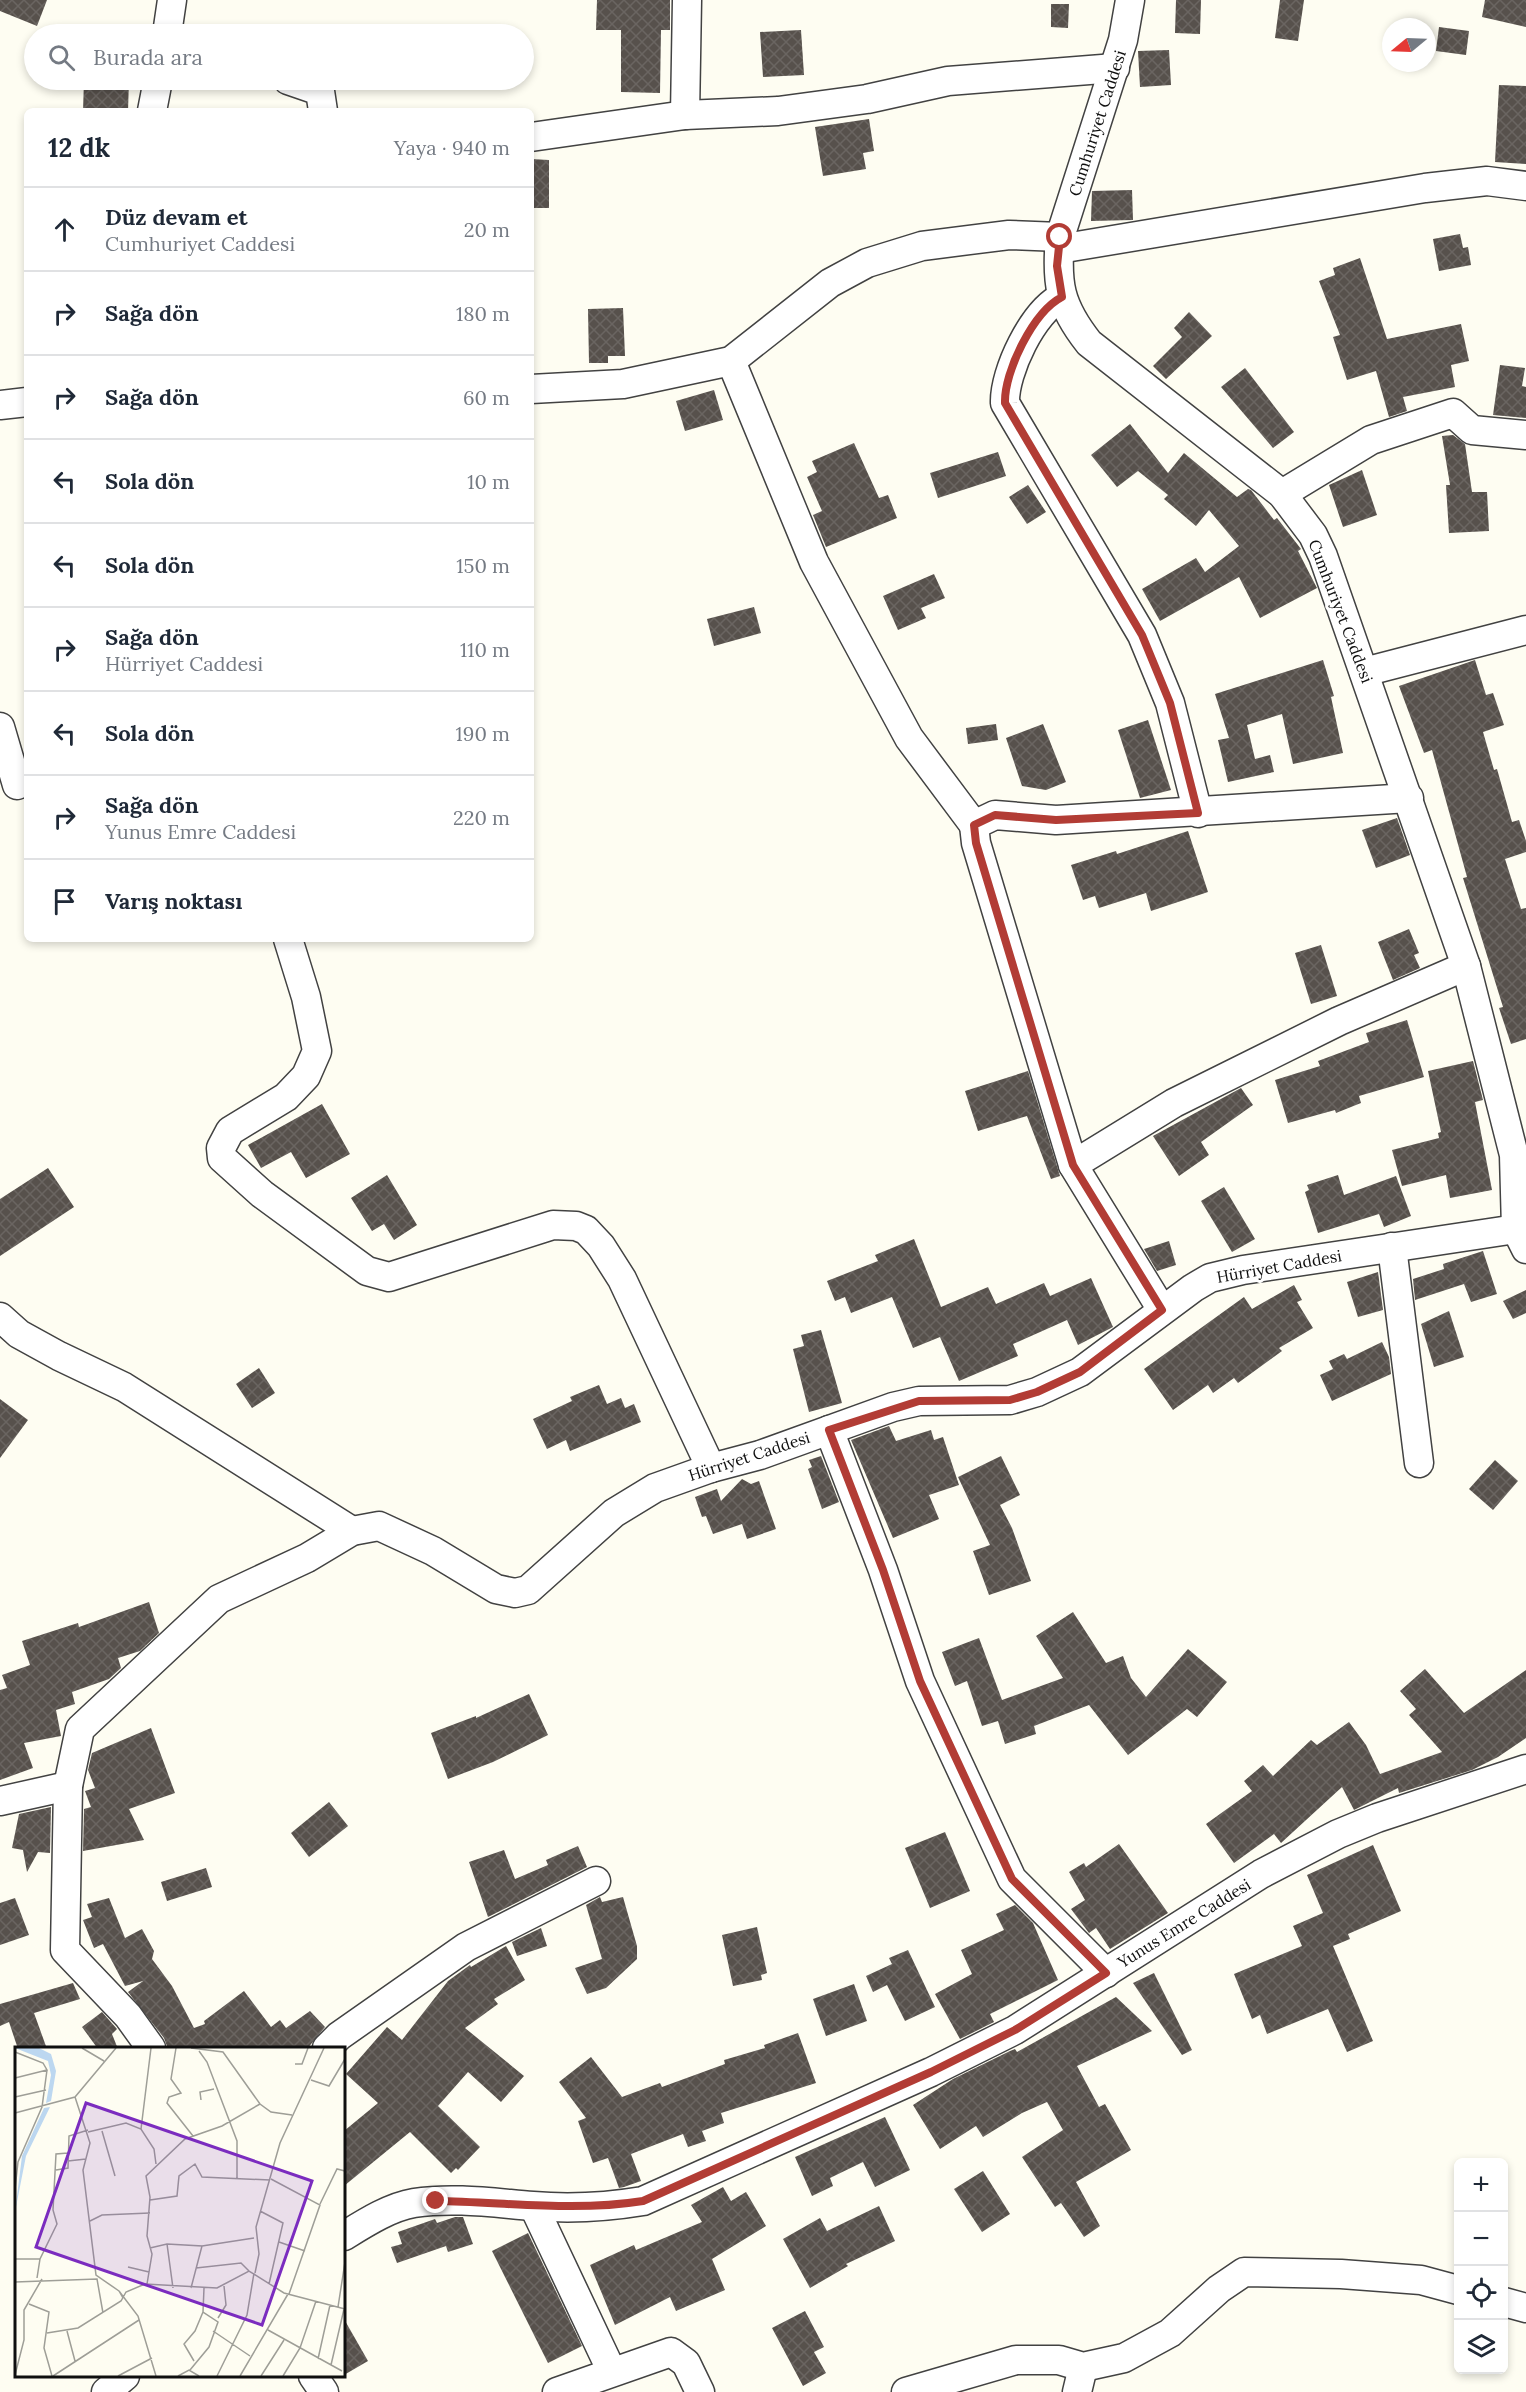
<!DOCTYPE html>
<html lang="tr">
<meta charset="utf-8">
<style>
body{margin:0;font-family:Lora,serif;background:#f2f2f3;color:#1f2937}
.controls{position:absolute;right:18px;bottom:18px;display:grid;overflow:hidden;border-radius:9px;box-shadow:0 3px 9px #0003}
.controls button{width:54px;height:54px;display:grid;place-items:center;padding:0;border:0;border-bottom:2px solid #e0e1e3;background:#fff;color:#1f2937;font:30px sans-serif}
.compass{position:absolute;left:1382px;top:18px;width:54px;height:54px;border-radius:50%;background:#fff;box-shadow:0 3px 9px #0003;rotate:251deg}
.stop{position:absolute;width:18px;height:18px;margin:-14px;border:4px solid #b23c35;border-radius:50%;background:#fff}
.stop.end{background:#b23c35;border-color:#fff;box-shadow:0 2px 6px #0008}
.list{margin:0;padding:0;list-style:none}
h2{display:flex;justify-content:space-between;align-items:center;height:78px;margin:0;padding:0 24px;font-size:26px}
h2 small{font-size:20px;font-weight:400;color:#747a83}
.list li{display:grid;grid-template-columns:39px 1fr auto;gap:18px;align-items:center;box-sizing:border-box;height:84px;padding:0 24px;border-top:2px solid #e0e1e3}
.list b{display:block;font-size:22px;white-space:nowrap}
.list p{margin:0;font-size:20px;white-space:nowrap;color:#747a83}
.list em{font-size:20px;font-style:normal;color:#747a83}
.icon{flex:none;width:33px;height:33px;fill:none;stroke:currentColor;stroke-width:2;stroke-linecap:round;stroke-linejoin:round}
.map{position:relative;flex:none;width:1526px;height:2392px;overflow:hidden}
.search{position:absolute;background:#fff;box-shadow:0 3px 9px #0003;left:24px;top:24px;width:510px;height:66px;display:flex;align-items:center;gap:15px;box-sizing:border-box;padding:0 21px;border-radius:33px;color:#747a83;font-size:22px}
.panel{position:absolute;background:#fff;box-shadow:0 3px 9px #0003;left:24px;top:108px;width:510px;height:834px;border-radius:9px}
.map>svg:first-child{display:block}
.building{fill:url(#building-cross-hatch)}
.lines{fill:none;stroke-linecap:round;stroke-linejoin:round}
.minor-casing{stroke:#424242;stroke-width:31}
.minor{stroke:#fff;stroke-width:28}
.route{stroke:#b23c35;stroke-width:8}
.labels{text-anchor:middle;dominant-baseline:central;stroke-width:6;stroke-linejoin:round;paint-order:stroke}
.street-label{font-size:16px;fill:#0f0f0f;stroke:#fff}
.inset-road{fill:none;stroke:#9e9e97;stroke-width:1.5}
.view{fill:#7b2cbf;fill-opacity:0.15;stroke:#7b2cbf;stroke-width:3}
.inset-edge{fill:none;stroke:#0f0f0f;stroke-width:3}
</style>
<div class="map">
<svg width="1526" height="2392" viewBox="0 0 1526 2392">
<defs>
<pattern id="building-cross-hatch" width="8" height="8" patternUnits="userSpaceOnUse" patternTransform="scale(1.5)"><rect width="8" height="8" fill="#57514c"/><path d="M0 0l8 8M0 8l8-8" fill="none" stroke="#6a6561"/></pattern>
</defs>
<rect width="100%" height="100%" fill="#fefdf2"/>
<g class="building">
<path d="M0,0h47l-10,26 -37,-15z"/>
<path d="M597,0h73v30h-9l-1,63 -39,-1v-62h-25z"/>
<path d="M1176,0h25l-1,34 -25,-1z"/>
<path d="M1280,0h24l-6,41 -23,-3z"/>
<path d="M1485,0h41v27l-44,-10z"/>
<path d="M1051,4h18l-1,24 -17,-1z"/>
<path d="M1439,27l30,4 -3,24 -30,-4z"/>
<path d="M801,30l3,45 -41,2 -3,-45z"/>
<path d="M1169,50l2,35 -31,2 -2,-36z"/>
<path d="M84,80h45l-1,31h-45z"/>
<path d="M1499,85l27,1v78l-31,-2z"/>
<path d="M869,119l5,32 -11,2 3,16 -43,7 -8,-49z"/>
<path d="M531,159l18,1v48h-18z"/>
<path d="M1132,190l1,30 -42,1 1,-30z"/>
<path d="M1460,234l3,14 5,-1 3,18 -32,6 -6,-32z"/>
<path d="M1360,258l27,81 74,-15 8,37 -18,4 4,22 -52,10 4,14 -18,6 -13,-46 -29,9 -14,-43 7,-2 -21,-54 16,-6 -2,-7z"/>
<path d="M623,308l2,48h-17v7h-19l-1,-54z"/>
<path d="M1189,312l23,24 -46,43 -13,-13 29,-29 -8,-9z"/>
<path d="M1500,365l25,3 -3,18 4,1v31l-33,-3z"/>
<path d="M1245,368l49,64 -21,16 -52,-61z"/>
<path d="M714,390l9,30 -38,11 -9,-30z"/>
<path d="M1130,424l38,49 16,-20 53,44 11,-8 3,1 23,30 3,-2 24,31 -3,2 19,37 -57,30 -21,-41 -79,44 -18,-32 54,-31 9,14 34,-26 -30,-36 -13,16 -32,-27 4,-4 -30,-24 -21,16 -26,-32z"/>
<path d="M1453,435l12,9 7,48h15l2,39 -40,2 -3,-48h4l-8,-49z"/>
<path d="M854,443l25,55 9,-3 9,23 -71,29 -13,-32 9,-4 -15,-34 10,-5 -5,-11z"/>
<path d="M998,452l8,24 -68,22 -8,-25z"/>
<path d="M1362,470l15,45 -34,12 -14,-42z"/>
<path d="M1028,485l18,27 -19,12 -18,-27z"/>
<path d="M934,574l11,24 -24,10 5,10 -28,12 -15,-34z"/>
<path d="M754,607l7,26 -47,13 -7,-27z"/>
<path d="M1323,660l11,36 -3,1 12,56 -50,11 -11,-50 -35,11 8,34 15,-4 4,17 -46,10 -10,-42 11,-2 -14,-44z"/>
<path d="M1475,660l11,35 7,-2 11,32 -21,7 11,38 3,-1 15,53 7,-2 7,21v11l-21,7 16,50 5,-1v131l-15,5 -12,-36 4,-1 -40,-129 4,-1 -35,-127 -8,3 -25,-67z"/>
<path d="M1148,720l23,70 -31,8 -22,-68z"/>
<path d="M996,724l2,16 -30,4 -2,-16z"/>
<path d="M1043,724l23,58 -20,8 -24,-4 -16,-48z"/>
<path d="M1397,818l13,37 -34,13 -14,-38z"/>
<path d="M1188,831l20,61 -57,19 -5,-18 -47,15 -4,-12 -12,4 -12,-35 45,-14 1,3z"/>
<path d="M1409,929l10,24 -5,2 6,13 -27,12 -15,-38z"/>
<path d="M1321,945l16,51 -26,8 -16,-51z"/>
<path d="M1407,1020l17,57 -65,19 2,7 -25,10 -1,-3 -47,13 -13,-43 45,-14 -2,-5 51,-19 -3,-9z"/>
<path d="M1473,1061l10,39 -8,2 17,88 -42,8 -4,-23 -44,11 -10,-36 47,-12 -1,-5 3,-1 -13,-61z"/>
<path d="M1028,1071l32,105 -9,3 -24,-63 -49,15 -13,-40z"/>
<path d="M1241,1088l12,17 -52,37 8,13 -30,21 -26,-40z"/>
<path d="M322,1104l28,50 -44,24 -15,-26 -30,16 -13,-23z"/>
<path d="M48,1168l26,39 -74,49v-57z"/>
<path d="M387,1175l30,50 -23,15 -10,-16 -12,7 -21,-33z"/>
<path d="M1338,1175l6,20 52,-19 15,40 -27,11 -5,-13 -61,19 -13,-41 4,-2 -2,-5z"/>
<path d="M1224,1187l31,52 -23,13 -31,-51z"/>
<path d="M914,1239l27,68 47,-20 8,17 48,-21 6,13 41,-18 22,49 -35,18 -11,-25 -54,24 5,12 -59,25 -19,-44 -27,11 -21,-51 -41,16 -6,-16 -10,4 -8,-20 51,-20 -3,-6z"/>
<path d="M1169,1241l7,24 -19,6 -13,-22z"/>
<path d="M1483,1251l14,43 -26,8 -7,-18 -49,16 -2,-21 31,-10 -1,-5z"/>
<path d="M1378,1272l5,38 -25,7 -11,-35z"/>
<path d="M1294,1285l8,15 -5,2 16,26 -34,20 3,3 -44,32 -4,-5 -21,15 -5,-8 -35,25 -29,-41 100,-72 8,12z"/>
<path d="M1526,1290v23l-13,6 -10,-18z"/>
<path d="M1449,1311l15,46 -30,10 -13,-43z"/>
<path d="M821,1330l21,73 -33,9 -16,-63 11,-3 -3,-11z"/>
<path d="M1382,1342l7,15 2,17 -59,27 -12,-26 13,-6 -4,-8 15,-7 3,5z"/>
<path d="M259,1368l16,25 -23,15 -16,-24z"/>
<path d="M599,1385l8,19 14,-6 4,10 9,-4 7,18 -71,29 -4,-11 -19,9 -14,-30 39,-18 -2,-4z"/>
<path d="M0,1399l28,21 -28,38z"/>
<path d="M889,1426l7,15 35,-11 3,10 9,-3 16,48 -30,10 10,24 -46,19 -42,-98z"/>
<path d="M821,1456l18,46 -17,7 -14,-40 4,-2 -3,-7z"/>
<path d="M1001,1456l19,39 -20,10 12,23 19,53 -42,14 -16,-44 17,-6 -32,-68z"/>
<path d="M1495,1460l23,21 -25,29 -24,-21z"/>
<path d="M742,1479l9,5 8,-3 17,48 -29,10 -5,-15 -29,10 -7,-18 -4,1 -7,-20 22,-8 4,12z"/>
<path d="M149,1602l10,31 -19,18 -22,7 3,10 -12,11 -37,13 3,12 -19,6 5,26 -37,7 9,25 -33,12v-90l7,-2 -5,-13 28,-10 -8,-24 56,-18 1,4z"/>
<path d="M1073,1612l33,51 17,-7 8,22 15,19 42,-48 39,33 -30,35 -10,-8 -59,46 -39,-50 -55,21 2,8 -31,10 -7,-23 -16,5 -15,-45 -12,5 -13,-34 37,-14 23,62 61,-22 -27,-42z"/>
<path d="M1425,1669l39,44 62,-43v68l-28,19 -26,13 -73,23 -1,-5 -44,22 -12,-23 -61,56 -7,-9 -40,29 -28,-39 46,-33 -8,-10 19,-16 10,11 38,-36 6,5 32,-23 17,23 14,29 62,-22 -33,-37 7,-6 -16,-18z"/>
<path d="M529,1694l19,41 -55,27 -45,17 -17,-46 45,-17v2z"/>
<path d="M151,1728l24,65 -46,16 15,31 -61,11 1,-42 7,-2 -6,-16 10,-3 -7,-18 4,-17z"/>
<path d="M329,1802l19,24 -39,31 -18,-24z"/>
<path d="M51,1807l-1,46 -12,-1 -11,20 -4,-22 -11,-2 7,-34z"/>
<path d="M945,1832l25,59 -40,17 -25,-60z"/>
<path d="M1119,1844l49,69 -58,36 -14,-21 -7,5 -18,-24 14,-9 -16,-28 15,-9 2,4z"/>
<path d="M1373,1845l28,66 -53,23 2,5 -17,7 40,95 -26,11 -19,-43 -61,25 -7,-19 -8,4 -18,-45 68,-28 -9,-20 30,-13 -16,-38z"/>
<path d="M578,1846l9,21 -99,50 -19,-55 35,-12 11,29 33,-14 -2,-5z"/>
<path d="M206,1868l6,19 -45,14 -6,-19z"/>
<path d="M600,1897l2,5 21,-5 14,49v13l-31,29 -19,6 -12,-26 27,-9 -16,-54z"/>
<path d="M15,1898l14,37 -29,10v-42z"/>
<path d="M109,1898l16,40 17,-9 12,22 -2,8 20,27 22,42 11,-4 -1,-3 40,-30 27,36 9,-7 6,8 24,-17 15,16 -18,22h-139l-4,-11 -36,-46 15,-11 -18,5 -22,-42 -9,4 -11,-28 9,-3 -5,-13z"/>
<path d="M1015,1905l18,18 25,57 -68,34 4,8 -34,17 -25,-45 37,-20 -11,-24 43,-20 -8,-16z"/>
<path d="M757,1927l10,46 -6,2 1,5 -29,6 -11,-51z"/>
<path d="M541,1928l6,18 -30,10 -5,-14z"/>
<path d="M506,1946l19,34 -31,19 4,5 -33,24 59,48 -23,26 -33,-30 -30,34 42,41 -22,23 -2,-2 -5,5 -41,-41 -66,54v-55l34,-28 -32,-29 41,-47 15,13 46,-59 22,-16 1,2z"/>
<path d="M908,1950l27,57 -30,14 -18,-36 -14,7 -7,-16 26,-12 -3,-6z"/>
<path d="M1154,1973l38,77 -10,5 -49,-72z"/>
<path d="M73,1983l7,16 -46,14 13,36h-29l-9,-27 -9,4v-22z"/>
<path d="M854,1984l13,37 -41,15 -13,-37z"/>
<path d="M1116,1997l36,34 -75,35 22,41 6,-3 26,46 -55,32 24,44 -16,11 -23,-34 -6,4 -33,-50 41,-27 -16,-28 -25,11 -39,24 -7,-11 -36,23 -27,-44 40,-26 57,-28 5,-2 2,3z"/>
<path d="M102,2012l15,17 -5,5 6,15h-20l-16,-22z"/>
<path d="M798,2033l18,50 -95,30 3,10 -22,8 4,10 -18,6 -5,-13 -52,20 10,27 -17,6 -5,1 -11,-30 -15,5 -15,-42 8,-3 -27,-36 32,-25 31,40 38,-14 2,4 63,-23 -1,-4 41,-12 -1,-3z"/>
<path d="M885,2117l25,53 -35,17 -12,-25 -33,16 3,8 -21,10 -17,-39z"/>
<path d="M983,2171l27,43 -28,18 -28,-43z"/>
<path d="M723,2187l8,14 15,-9 20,34 -54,33 13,31 -49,21 -6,-14 -55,28 -25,-60 44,-20 2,5 66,-28 -11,-17z"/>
<path d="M879,2206l16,35 -49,23 2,2 -38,22 -27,-49 37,-21 7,13z"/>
<path d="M455,2217h8l10,27 -25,8 -2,-6 -49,17 -6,-16 11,-3 -4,-12 37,-13 2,4z"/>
<path d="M528,2233l54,113 -34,17 -56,-112z"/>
<path d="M805,2311l19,36 -10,5 12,21 -23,13 -31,-58z"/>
<path d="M344,2319l24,42 -24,14z"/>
</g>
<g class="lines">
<g class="minor-casing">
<g id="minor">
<path d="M1130,0l-7,40 -63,197c-4,46 -1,68 29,106l193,151 31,41 10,21 143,410 48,189 2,74 10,20"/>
<path d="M167,34l5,-34"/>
<path d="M288,80l32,11 3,20"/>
<path d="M152,111l6,-31"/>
<path d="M685,115l2,-115"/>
<path d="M531,137l154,-22 93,-4 89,-12 81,-18 167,-13"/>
<path d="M1059,249l366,-61 62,-7 39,5"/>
<path d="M1062,297c-29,14 -58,75 -57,106l137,232 28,68 28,110"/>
<path d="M731,361l83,201 95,176 65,87"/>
<path d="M531,389l92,-5 108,-23 99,-78 37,-20 55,-17 87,-11 51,2"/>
<path d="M0,405l27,-3"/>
<path d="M1282,494l89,-54 82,-27 19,17 54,5"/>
<path d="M1364,672l162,-42"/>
<path d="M0,727l17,58"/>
<path d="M288,939l18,58 11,54 -11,25 -20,21 -56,34 -9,17 1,10 40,36 105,77 22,6 164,-52 23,1 10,4 15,16 21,33 89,189"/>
<path d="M1073,1165l101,-62 165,-82 127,-55"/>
<path d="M1392,1247l27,216"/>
<path d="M1162,1310l-89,-145 -97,-322 -2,-18 21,-10 61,5 353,-22"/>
<path d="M0,1317l19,17 40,22 65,31 228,144"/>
<path d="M829,1430l54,140 37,111 92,198 94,94"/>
<path d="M0,1801l68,-15"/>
<path d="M151,2048l-23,-32 -63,-66 3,-164 12,-57 139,-130 88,-41 45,-27 27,-5 54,25 63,38 19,4 13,-3 86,-77 41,-25 56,-20 49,-13 133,-48 26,-6 91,-1 27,-8 43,-20 113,-84 17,-10 33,-8 273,-41"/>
<path d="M327,2048l12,-12 127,-89 130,-66"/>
<path d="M534,2207l78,165"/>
<path d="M344,2236c21,-13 46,-29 70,-33 40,-6 80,0 119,3 36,3 74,1 110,-5l288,-129 84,-42 246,-156 77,-40 39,-16 149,-49"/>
<path d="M1504,2302l22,6"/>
<path d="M313,2376l11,16"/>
<path d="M106,2392l19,-16"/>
<path d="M557,2392l114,-40 15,11 14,29"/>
<path d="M906,2392l110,-32h43l24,7 41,-9 46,-25 49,-44 25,-17 97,2 80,6 37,10"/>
<path d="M1077,2392l6,-25"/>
</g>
</g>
<use href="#minor" class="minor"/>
</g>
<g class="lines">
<path class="route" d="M436,2201c69,1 138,11 207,0l288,-129 84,-42 91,-57 -94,-94 -92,-198 -37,-111 -54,-140 90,-29 91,-1 27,-8 43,-20 82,-62 -89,-145 -97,-322 -2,-18 21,-10 61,5 142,-7 -28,-110 -28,-68 -137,-232c-1,-31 28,-91 57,-106l-5,-31 3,-29"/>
</g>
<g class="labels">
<g class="street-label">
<text transform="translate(1097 123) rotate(-72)">Cumhuriyet Caddesi</text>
<text transform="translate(1341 611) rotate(69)">Cumhuriyet Caddesi</text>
<text transform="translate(1279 1266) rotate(-10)">Hürriyet Caddesi</text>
<text transform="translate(749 1456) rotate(-18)">Hürriyet Caddesi</text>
<text transform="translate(1184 1923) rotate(-32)">Yunus Emre Caddesi</text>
</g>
</g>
<g transform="translate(15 2047)">
<rect width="330" height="330" fill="#fefdf2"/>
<path d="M0,1h24l12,6 5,17 -5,30 -5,2 5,-28 -3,-14zM35,60l-24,49 -11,56 7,-56 22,-48z" fill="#bcd7f0"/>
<path class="inset-road" d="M67,1l22,13M161,1l-5,31 10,14 -12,4 -2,6 26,33M176,1l32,4 37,52 11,8 21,3M184,4l8,11 30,79v37M0,5l28,11 4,7 -32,8M280,17h7l6,-16M296,33l18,6 16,-27M0,50l31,-7M60,50l15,46 -7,27 13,105 23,16M186,53l-1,-8 14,-3M0,66l60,-16 41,-49M126,82l10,-81M87,84l13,45M73,85l38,-9 15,6 13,20 2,15M53,114l18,-2M41,123l12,-2 1,-32 19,-6M256,132l49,26 -31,89M0,142l3,-27 24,-55 5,-37M135,153l27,-4 2,-20 16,-12 7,13 68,3M305,157l17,-35 8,2M245,164l23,12 -14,61M75,174l12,-6 48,-2M264,195l26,9M152,197l6,44M187,199l52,-8M135,201l17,-4 35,2 -11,42M0,212h25M113,220l21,5M181,221l45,-5 8,8M240,226l4,-19 -3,-27 24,-84 44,-95M22,231l3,-19 17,-35 -4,-14 3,-56 12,-1M0,235l82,-3 6,34M132,237l5,-30 -5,-18 3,-39 -4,-21 39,-37 37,-13 38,-22M108,251l-4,-7 19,25 18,60M14,257l20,8 -5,36 8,28M323,260l7,-45M203,271l8,-13 -2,-19M253,283l74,41M52,284l8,30M198,284l37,25M32,286l31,-5 43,-27 5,-9 19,-8 72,4 32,-17 35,22 61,16M303,312l12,-54M179,314l-10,-17 11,-13 8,-19M316,318l13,-56M175,323l19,-23 9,-25 -15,-10 1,-24M0,328l9,-35v-30l18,-31M38,329l86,-56M103,329l34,-18M163,329l11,-6 10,6M202,329l30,-61 7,-42M225,329l48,-82M246,329l23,-36M268,329l17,-28 16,-47"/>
<path class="view" d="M71,56l226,78 -50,144 -226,-78z"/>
<rect width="330" height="330" class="inset-edge"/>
</g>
</svg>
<div class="controls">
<button>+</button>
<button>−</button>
<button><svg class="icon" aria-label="locate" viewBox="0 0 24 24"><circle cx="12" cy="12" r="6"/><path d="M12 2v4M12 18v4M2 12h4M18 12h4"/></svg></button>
<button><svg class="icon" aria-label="layers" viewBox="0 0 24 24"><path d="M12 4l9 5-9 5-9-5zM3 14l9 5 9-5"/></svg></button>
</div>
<svg class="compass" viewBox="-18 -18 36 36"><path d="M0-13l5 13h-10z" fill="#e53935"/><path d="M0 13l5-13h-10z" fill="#747a83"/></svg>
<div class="stop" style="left:1060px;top:237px"></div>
<div class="stop end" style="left:436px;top:2201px"></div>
<div class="search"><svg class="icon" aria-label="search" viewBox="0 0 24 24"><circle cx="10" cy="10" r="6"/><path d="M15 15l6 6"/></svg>Burada ara</div>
<section class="panel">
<h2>12 dk<small>Yaya · 940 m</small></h2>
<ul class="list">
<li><svg class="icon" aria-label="ahead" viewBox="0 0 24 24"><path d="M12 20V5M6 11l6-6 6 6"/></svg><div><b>Düz devam et</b><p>Cumhuriyet Caddesi</p></div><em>20 m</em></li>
<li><svg class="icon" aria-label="right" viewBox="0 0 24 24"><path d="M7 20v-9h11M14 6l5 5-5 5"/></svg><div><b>Sağa dön</b></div><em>180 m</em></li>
<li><svg class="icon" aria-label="right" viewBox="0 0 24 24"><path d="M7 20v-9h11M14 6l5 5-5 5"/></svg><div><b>Sağa dön</b></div><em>60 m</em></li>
<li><svg class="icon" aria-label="left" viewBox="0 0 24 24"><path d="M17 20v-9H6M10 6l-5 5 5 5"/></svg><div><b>Sola dön</b></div><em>10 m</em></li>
<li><svg class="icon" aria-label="left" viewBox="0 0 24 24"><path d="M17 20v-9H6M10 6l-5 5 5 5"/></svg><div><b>Sola dön</b></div><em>150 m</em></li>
<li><svg class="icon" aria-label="right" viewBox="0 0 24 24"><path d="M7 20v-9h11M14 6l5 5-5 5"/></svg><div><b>Sağa dön</b><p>Hürriyet Caddesi</p></div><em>110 m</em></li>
<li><svg class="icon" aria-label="left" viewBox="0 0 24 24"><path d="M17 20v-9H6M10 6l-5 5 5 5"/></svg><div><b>Sola dön</b></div><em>190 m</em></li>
<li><svg class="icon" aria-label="right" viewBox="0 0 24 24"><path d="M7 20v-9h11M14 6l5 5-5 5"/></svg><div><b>Sağa dön</b><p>Yunus Emre Caddesi</p></div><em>220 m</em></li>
<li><svg class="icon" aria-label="arrive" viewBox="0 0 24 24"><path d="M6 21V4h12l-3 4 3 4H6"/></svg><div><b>Varış noktası</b></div></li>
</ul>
</section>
</div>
